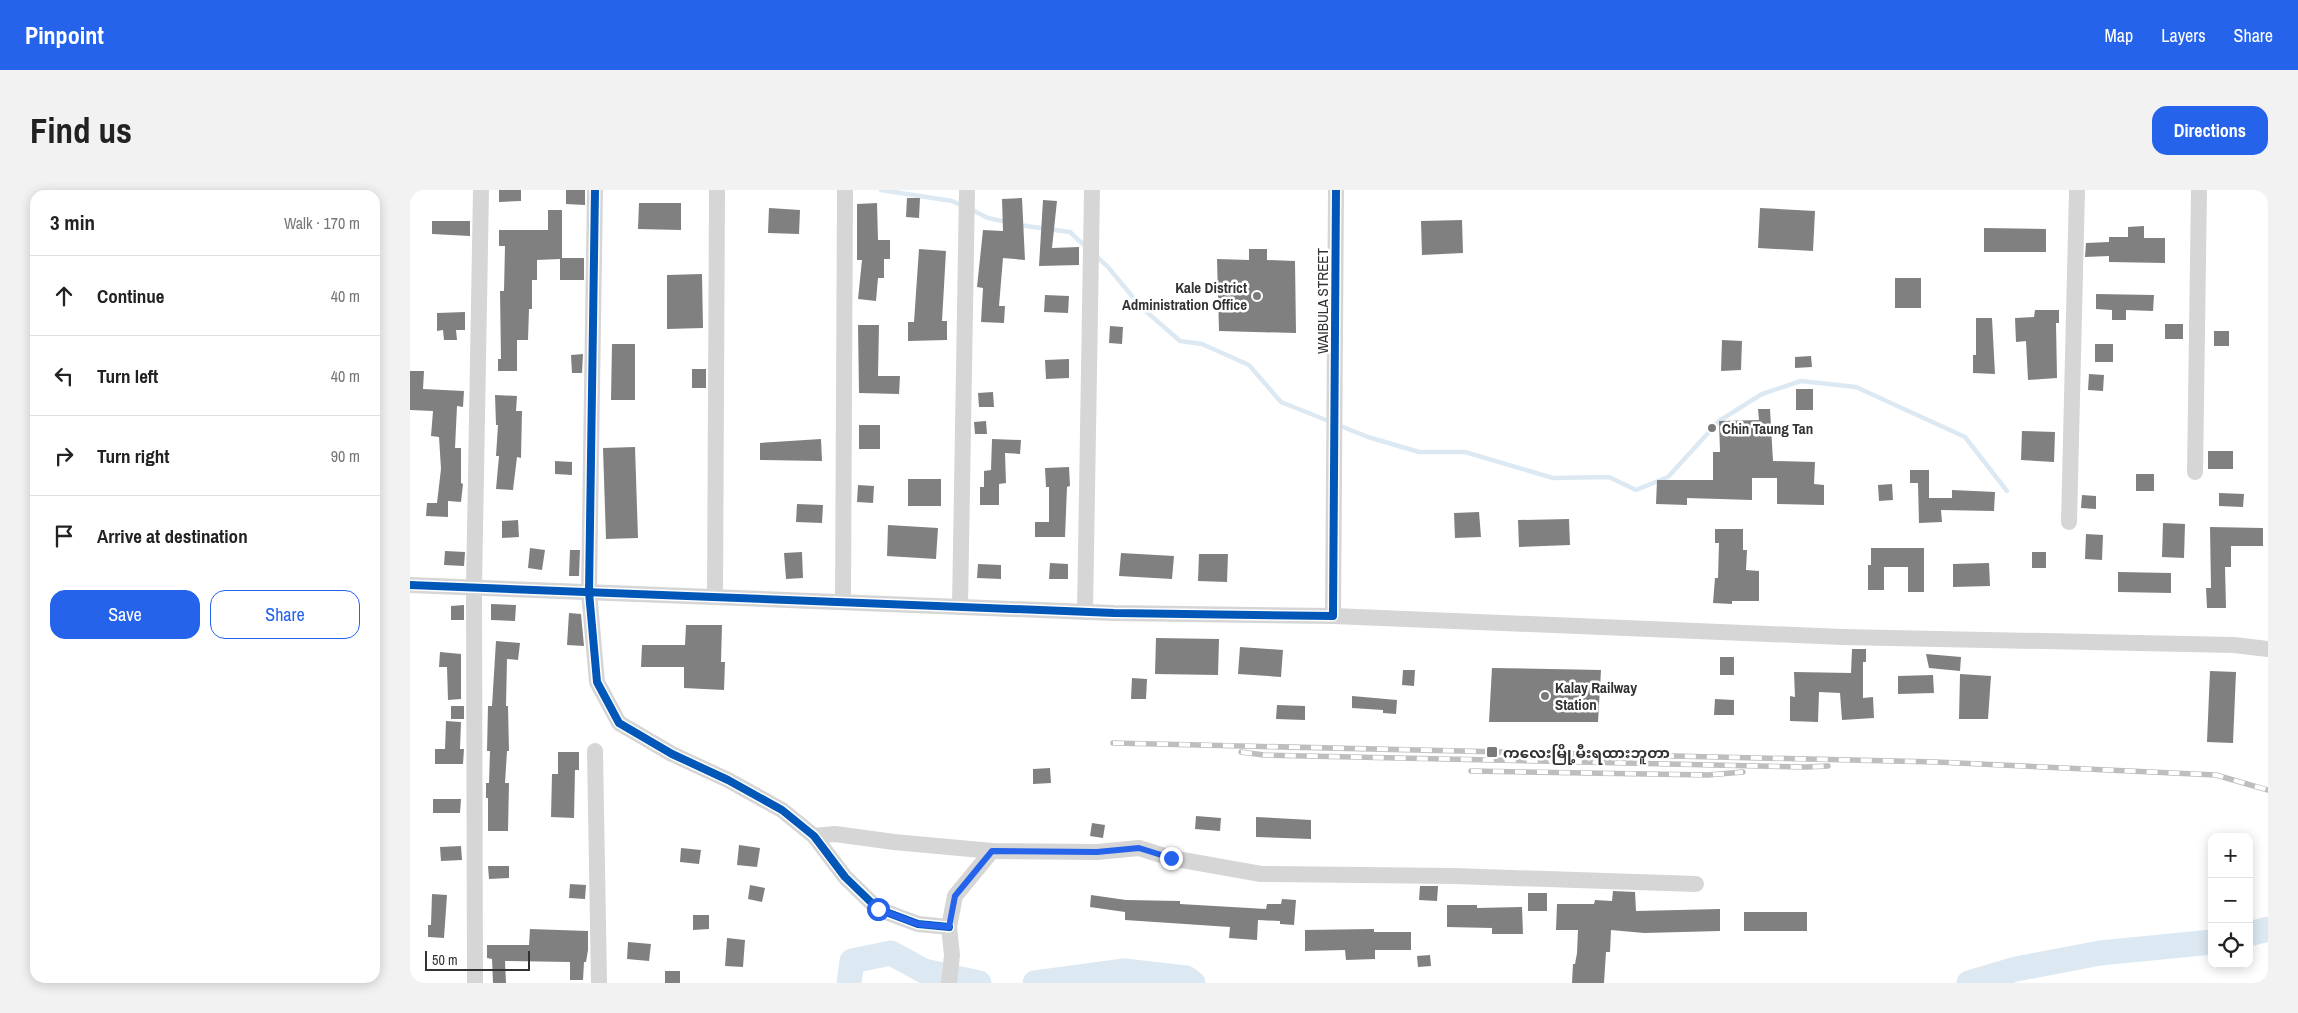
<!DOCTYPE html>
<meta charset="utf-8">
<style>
body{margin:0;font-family:"Archivo Narrow","Noto Sans Myanmar",sans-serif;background:#f2f2f2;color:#222}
.controls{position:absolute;right:15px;bottom:15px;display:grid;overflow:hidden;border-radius:10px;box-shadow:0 2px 12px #0003}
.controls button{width:45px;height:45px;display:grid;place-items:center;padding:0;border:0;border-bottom:1px solid #e0e0e0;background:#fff;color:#222;font:25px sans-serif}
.scale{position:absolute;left:15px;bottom:12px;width:105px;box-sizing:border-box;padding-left:5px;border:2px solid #323232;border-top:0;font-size:14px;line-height:18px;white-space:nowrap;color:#323232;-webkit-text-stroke:4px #fff;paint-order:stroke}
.stop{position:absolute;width:15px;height:15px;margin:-11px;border:4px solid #2563eb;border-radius:50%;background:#fff}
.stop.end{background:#2563eb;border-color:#fff;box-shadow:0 1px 5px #0008}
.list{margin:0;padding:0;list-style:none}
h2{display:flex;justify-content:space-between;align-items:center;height:65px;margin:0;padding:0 20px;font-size:21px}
h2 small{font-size:16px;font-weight:400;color:#767676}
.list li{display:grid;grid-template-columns:32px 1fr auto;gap:15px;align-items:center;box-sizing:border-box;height:80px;padding:0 20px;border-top:1px solid #e0e0e0}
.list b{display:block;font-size:19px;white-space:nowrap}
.list em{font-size:16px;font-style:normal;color:#767676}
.actions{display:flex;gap:10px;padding:15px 20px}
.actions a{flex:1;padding:11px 0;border:1px solid #2563eb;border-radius:15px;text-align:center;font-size:18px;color:#2563eb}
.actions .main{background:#2563eb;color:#fff}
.icon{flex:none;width:28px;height:28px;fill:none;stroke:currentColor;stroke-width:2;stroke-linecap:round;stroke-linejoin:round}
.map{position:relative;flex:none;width:1858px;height:793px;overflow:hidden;border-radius:15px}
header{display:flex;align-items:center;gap:30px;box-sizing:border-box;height:70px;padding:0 25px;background:#2563eb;color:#fff}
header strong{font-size:24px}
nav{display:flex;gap:28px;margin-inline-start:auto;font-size:18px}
.intro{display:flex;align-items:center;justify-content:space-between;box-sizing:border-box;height:120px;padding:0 30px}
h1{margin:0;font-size:35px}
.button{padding:12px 22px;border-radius:15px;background:#2563eb;color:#fff;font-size:18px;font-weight:700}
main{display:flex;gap:30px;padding:0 30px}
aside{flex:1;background:#fff;border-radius:15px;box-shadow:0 2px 12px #0003}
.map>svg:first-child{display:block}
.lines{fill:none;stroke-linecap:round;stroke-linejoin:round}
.stream{stroke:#dde9f2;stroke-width:4.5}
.river{stroke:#dde9f2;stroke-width:25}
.building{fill:#808080}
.minor{stroke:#d6d6d6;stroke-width:16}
.rail-casing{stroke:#bebebe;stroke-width:5.5}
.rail{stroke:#fff;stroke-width:4;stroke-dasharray:11;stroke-linecap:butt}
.cycleway-casing{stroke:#fff;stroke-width:11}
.cycleway{stroke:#0057b8;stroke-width:8}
.route{stroke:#2563eb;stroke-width:6}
.poi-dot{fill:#7a7a7a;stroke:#fff;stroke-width:2}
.labels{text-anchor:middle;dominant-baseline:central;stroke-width:5;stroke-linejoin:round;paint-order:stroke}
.poi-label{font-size:15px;font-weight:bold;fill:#323232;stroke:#fff;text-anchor:start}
.street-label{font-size:15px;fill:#323232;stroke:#fff}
</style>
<header>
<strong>Pinpoint</strong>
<nav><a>Map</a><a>Layers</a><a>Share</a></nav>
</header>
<div class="intro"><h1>Find us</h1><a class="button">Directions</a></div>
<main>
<aside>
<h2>3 min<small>Walk · 170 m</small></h2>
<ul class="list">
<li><svg class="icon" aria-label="ahead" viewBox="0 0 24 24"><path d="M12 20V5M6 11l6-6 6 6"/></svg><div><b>Continue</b></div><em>40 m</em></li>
<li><svg class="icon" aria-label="left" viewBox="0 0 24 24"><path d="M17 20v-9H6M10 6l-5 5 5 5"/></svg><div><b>Turn left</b></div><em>40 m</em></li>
<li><svg class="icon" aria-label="right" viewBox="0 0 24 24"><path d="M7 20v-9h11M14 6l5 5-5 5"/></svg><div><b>Turn right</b></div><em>90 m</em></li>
<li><svg class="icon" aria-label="arrive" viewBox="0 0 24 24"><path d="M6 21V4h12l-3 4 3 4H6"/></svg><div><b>Arrive at destination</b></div></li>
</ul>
<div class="actions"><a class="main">Save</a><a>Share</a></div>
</aside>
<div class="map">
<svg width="1858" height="793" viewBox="0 0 1858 793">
<rect width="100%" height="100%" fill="#fff"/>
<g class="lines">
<g class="stream">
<path d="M471,0l71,11 11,5"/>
<path d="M560,19l18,9 19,4"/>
<path d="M609,35l51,7 17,16"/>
<path d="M685,65l13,12 33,40 39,34 22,3 47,21 32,37 50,20"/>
<path d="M928,235l30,12 51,15h46l88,26 56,-1 27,13 32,-13 51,-56 43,-27 39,-13 55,6 109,50 42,54"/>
</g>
<g class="river">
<path d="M1839,744l19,-5"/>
<path d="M439,793l3,-22 39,-8 33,18 55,12"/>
<path d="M625,793l89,-12 62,7 7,5"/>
<path d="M1559,793l47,-14 84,-16 112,-11"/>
</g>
</g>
<g class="building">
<path d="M89,0h22v11l-22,1z"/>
<path d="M156,0h19v15l-19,-1z"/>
<path d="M497,8h13l-1,20 -13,-1z"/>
<path d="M612,8l3,62 -22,-2 -4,48h6l-1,17 -23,-1 2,-34 -6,-1 6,-57 20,1 -1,-32z"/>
<path d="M633,10l14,1 -5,47 27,-1v18l-40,1z"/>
<path d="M229,13h42v27l-43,-1z"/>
<path d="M467,13l1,37h12v19h-6v19h-6l-2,23 -18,-2 4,-39h-5v-56z"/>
<path d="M359,18l31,2 -1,24 -31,-1z"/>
<path d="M1350,18l55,3 -2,40 -55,-3z"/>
<path d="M138,20h14v48h22v22h-24v-21l-23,1v20h-5v29h-3l-1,31h-11v31h-19v-12h3l-1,-68h4l1,-45h-6v-16h49z"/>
<path d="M1052,30l1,33 -41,2 -1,-34z"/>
<path d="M22,31h38v15l-38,-2z"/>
<path d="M1734,36v12h21v25l-56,-1v-6l-24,1 1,-14 23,-1v-5h19v-10z"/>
<path d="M1574,38l62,1v23h-62z"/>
<path d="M509,59l27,2 -4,70h5v19l-39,1v-19h6z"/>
<path d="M839,59h18v11l28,1 1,72 -77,-2 -2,-72 32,1z"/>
<path d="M292,84l1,54 -36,1v-54z"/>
<rect x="1485" y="88" width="26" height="30"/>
<path d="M1686,104l58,1 -1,16 -27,-1v10h-14v-10l-16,-1z"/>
<path d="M635,105l24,1 -1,17 -24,-1z"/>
<path d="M1625,120h24v13h-3l1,55 -29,2 -2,-39 -10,1 -1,-24 19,-1z"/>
<path d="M55,122v18h-9l1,10h-13l-1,-10 -6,1v-18z"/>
<path d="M1566,128h16l3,56 -22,-1v-18h3z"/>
<rect x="1755" y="134" width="18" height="15"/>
<path d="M448,135h21l-1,51h22l-1,18 -40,-1z"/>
<path d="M700,136l13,1 -1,17 -13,-1z"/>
<rect x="1804" y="141" width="15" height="15"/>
<path d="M1312,150l20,1 -1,29 -20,1z"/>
<path d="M202,154h23v56h-24z"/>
<rect x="1685" y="154" width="18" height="18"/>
<path d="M173,164l-1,19h-10l-1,-18z"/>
<path d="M1401,166l1,11 -17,1v-11z"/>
<path d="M659,169v19l-23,1 -1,-19z"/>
<rect x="282" y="179" width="14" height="19"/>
<path d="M0,181h14l-1,18 41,2 -1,16 -6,-1 -2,42h6v35l2,1 -2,18 -13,-1v16l-22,-1 1,-13h10l4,-34 -2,-32 -8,-1 2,-25 -23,-1z"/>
<path d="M1679,184l15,1 -1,16 -15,-1z"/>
<rect x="1386" y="199" width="17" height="21"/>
<path d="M583,202l1,15h-15l-1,-14z"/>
<path d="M85,205l22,1 -1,15h6l-1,47 -4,-1 -4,33 -17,-1 3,-33h-3l2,-31h-2z"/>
<path d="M1348,219h12l3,52 42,1 -1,22 10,1v20l-47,-1v-26h-25v22l-65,-2v7l-31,-1 1,-24h56v-28h7l-1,-31 40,-1z"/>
<path d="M576,231l1,13h-12l-1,-12z"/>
<rect x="449" y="235" width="21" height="24"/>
<path d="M1612,241l33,1 -1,30 -33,-2z"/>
<path d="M411,249l1,22 -62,-1v-17z"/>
<path d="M582,249l29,1 -1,14 -15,-1 1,30 -7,1v21h-19v-18h4v-16l7,-1z"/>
<path d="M225,257l3,91 -32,1 -3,-91z"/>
<rect x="1798" y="261" width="25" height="18"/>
<path d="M145,271l17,1v13l-17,-1z"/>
<path d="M659,277l1,19 -3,1 -2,50h-30v-15h14v-35h-3l-1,-19z"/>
<path d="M1500,280h19v28h23v-8l43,2 -1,19 -53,-1 1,12 -23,1 -1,-40h-8z"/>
<rect x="1726" y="284" width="18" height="17"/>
<rect x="498" y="289" width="33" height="27"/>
<path d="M1482,294l1,16 -14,1 -1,-16z"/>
<path d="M448,295l16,1 -1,17 -16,-1z"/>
<path d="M1809,303l25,1 -1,13 -24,-1z"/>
<path d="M1672,305l14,1v13l-15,-1z"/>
<path d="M387,314l26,1 -1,18 -26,-1z"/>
<path d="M1069,322l2,25 -26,1 -1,-25z"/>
<path d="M1159,329l1,26 -51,2 -1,-27z"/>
<path d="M108,330l1,17 -17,1v-17z"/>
<path d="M1753,333l22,1 -1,34 -22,-1z"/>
<path d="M478,335l50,3 -2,31 -49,-3z"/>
<path d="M1800,337l53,1v18h-32v21h-6l1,41h-19l-1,-20h5z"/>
<path d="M1305,339h28v21h4l-1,20 13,1v30h-27v3l-19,-1 2,-25h3l1,-35h-4z"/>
<path d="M1676,344l17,1 -1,25 -17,-1z"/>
<path d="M120,358l15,2 -3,20 -14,-2z"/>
<path d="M1461,358h53v44h-16v-25h-24v23h-16v-25h3z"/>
<path d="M160,360h10l-1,26h-10z"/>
<path d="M35,361l20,1 -1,14 -20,-1z"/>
<path d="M392,362l1,26 -17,1 -2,-26z"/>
<rect x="1622" y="362" width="14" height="16"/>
<path d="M711,363l53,3 -2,23 -53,-3z"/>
<path d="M789,364h29l-1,28 -29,-1z"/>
<path d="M640,373l18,1v15h-19z"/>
<path d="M1579,373l1,23 -37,1v-23z"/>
<path d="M568,374l23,1v14l-24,-1z"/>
<path d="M1708,382l53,1v20l-53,-1z"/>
<path d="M81,414l25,1 -1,16 -24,-1z"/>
<path d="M54,415v15h-13v-14z"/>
<path d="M159,423l12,1 3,32 -17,-1z"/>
<path d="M276,435h36l-1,37h4l-1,28 -40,-2v-21h-43l1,-22h43z"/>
<path d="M746,448l63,1 -1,36 -63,-1z"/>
<path d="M86,451l24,2 -2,17 -11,-1 -1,47h2l1,45h-2l-2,32h4l-1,48h-20v-33h-2v-15h3l1,-32h-3l1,-45h4z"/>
<path d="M830,457l43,3 -2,27 -43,-3z"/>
<path d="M1442,459h14v13h-3v36l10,-1 1,21 -32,2 -2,-27 -21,-1 -1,30 -28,-1v-25l5,1 -1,-25 57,1z"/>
<path d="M30,462l21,2v45l-13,1 -1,-33h-8z"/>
<path d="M1516,464l35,3 -1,14 -31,-3z"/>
<rect x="1310" y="467" width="14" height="18"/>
<path d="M1082,478l109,2 -3,52h-109z"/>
<path d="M993,480h12l-1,16 -12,-1z"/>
<path d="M1800,481l26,1 -3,71 -26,-1z"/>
<path d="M1550,484l31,2 -3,43h-29z"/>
<path d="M1523,485l1,18 -36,1v-18z"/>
<path d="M722,488l15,1 -1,20h-15z"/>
<path d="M942,506l45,4 -1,14 -13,-1v-3l-31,-2z"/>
<path d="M1305,509l19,1v15h-20z"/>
<path d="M867,515l28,1v14l-29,-1z"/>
<rect x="41" y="516" width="13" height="13"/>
<path d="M36,531l15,1 -1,27h4l-1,15h-28v-15h10z"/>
<path d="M148,562h21v18h-4l-1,48 -23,-1 1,-43h6z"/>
<path d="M640,578l1,15 -18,1v-15z"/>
<path d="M23,609h28l-1,14h-27z"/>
<path d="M786,626l25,2 -1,13 -25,-2z"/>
<path d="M846,627l55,3v19l-55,-2z"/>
<path d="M682,633l13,2 -2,13 -13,-2z"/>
<path d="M329,655l21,3 -3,19 -20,-2z"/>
<path d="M51,656l1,14 -21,1 -1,-14z"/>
<path d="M271,658l20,2 -2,14 -19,-2z"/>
<path d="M78,676h21v12l-20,1z"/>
<path d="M160,694l16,1 -1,14 -16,-1z"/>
<path d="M340,695l15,3 -3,14 -14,-3z"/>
<path d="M1010,696h18l-1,15 -18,-1z"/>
<path d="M1203,701l22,1 1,19 84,-2v22l-76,2 -33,-3 -1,22h-4l-2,31h-32l1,-19h2l2,-11 1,-23h-22l1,-26h37l1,-4 17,1z"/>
<rect x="1118" y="703" width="19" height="18"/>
<path d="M22,704l15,1 -3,43 -16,-1v-12h3z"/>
<path d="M681,705l35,5 54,1v3l86,5 1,-5h14l1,-5 14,1 -2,25 -14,-1v-3l-22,-1 -1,20 -28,-2 1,-11 -105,-7v-8l-35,-5z"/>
<path d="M1037,715h30v3l45,-1 1,27h-31v-6l-45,-1z"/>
<rect x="1334" y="722" width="63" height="19"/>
<path d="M283,725h16v14l-16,1z"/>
<path d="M120,739l58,2v19l-2,12h-2l-1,18h-13v-18l-65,-1 1,22h-13l-1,-24 -5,-1v-13h42z"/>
<path d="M964,739v3h37v18h-36v9l-29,1 -1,-10 -40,1v-21z"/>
<path d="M317,748l18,2 -2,27 -18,-1z"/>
<path d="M218,752l23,2 -2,17 -22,-2z"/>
<path d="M1020,765l1,11 -13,1 -1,-11z"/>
<rect x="255" y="781" width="15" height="12"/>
</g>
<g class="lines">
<g class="minor">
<path d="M185,0l-6,402 8,90 22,41 53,31 56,26 54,30 32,26 31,41 33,32 40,15 31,3"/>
<path d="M1785,282l4,-282"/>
<path d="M1659,332l8,-332"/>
<path d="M0,395l704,28 219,3 3,-426"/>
<path d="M305,407l2,-407"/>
<path d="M433,412l2,-412"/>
<path d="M550,417l7,-417"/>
<path d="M675,422l7,-422"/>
<path d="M923,426l510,21 391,8 34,4"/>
<path d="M185,561l4,232"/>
<path d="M404,646l21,-2 59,8 98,9 105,1 42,-4 32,10 90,16 193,2 242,8"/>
<path d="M65,793l-1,-395 7,-398"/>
<path d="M539,793l3,-28 -3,-28 6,-31 37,-45"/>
</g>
<g class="rail-casing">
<g id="rail">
<path d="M703,553l823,19 280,13 52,15"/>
<path d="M831,562l23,3 542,12 22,-1"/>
<path d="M1061,581l237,4 35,-3"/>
</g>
</g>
<use href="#rail" class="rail"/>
<g class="cycleway-casing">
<g id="cycleway">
<path d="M185,0l-6,402 8,90 22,41 53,31 56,26 54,30 32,26 31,41 33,32 40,15 31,3"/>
<path d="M0,395l704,28 219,3 3,-426"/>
</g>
</g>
<use href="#cycleway" class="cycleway"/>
</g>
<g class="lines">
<path class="route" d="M468,719l40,15 31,3 6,-31 37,-45 105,1 42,-4 32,10"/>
</g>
<g class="poi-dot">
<circle cx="847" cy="106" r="5"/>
<circle cx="1302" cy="238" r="5"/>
<circle cx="1135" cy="506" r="5"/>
<rect x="1076" y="556" width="12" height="12" rx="2.5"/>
</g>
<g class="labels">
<g class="poi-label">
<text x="837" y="97" text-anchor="end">Kale District<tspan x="837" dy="17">Administration Office</tspan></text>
<text x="1312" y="238">Chin Taung Tan</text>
<text x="1145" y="497">Kalay Railway<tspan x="1145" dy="17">Station</tspan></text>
<text x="1093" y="562">ကလေးမြို့မီးရထားဘူတာ</text>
</g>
<g class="street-label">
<text transform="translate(912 111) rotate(-90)">WAIBULA STREET</text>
</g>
</g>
</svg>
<div class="controls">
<button>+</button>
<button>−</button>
<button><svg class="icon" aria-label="locate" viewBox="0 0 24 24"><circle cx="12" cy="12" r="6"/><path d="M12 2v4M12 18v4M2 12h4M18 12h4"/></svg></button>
</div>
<div class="scale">50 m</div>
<div class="stop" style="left:468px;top:719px"></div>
<div class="stop end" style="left:761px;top:668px"></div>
</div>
</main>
